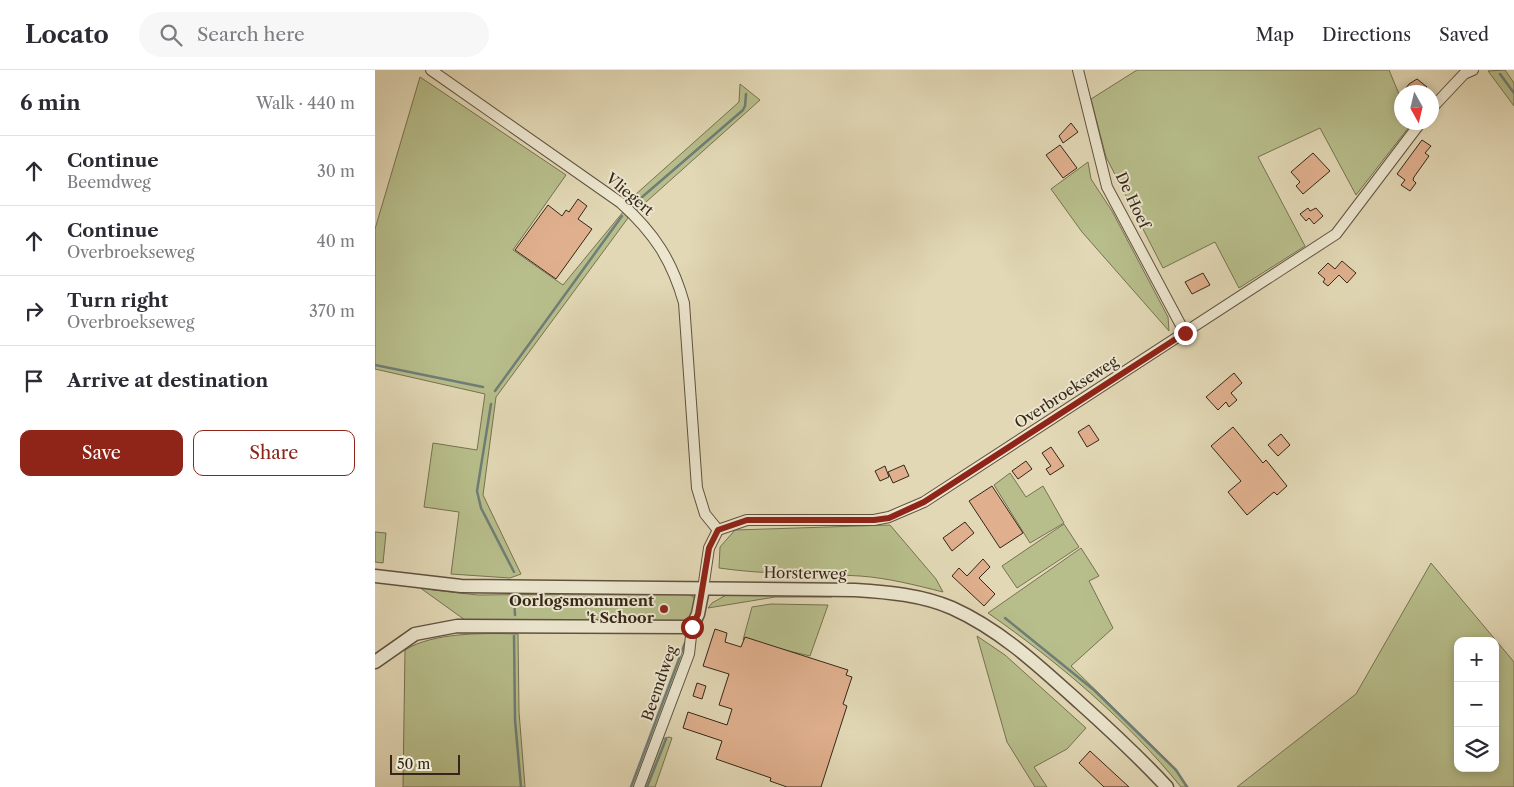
<!DOCTYPE html>
<meta charset="utf-8">
<style>
body{margin:0;font-family:"Libre Caslon Text",serif;background:#f7f7f7;color:#2b2b33}
.controls{position:absolute;right:15px;bottom:15px;display:grid;overflow:hidden;border-radius:10px;box-shadow:0 2px 8px #0003}
.controls button{width:45px;height:45px;display:grid;place-items:center;padding:0;border:0;border-bottom:1px solid #e1e1e2;background:#fff;color:#2b2b33;font:25px sans-serif}
.compass{position:absolute;left:1019px;top:15px;width:45px;height:45px;border-radius:50%;background:#fff;box-shadow:0 2px 8px #0003;rotate:172deg}
.scale{position:absolute;left:15px;bottom:12px;width:70px;box-sizing:border-box;padding-left:5px;border:2px solid #352619;border-top:0;font-size:14px;line-height:18px;white-space:nowrap;color:#352619;-webkit-text-stroke:4px #ece6cf;paint-order:stroke}
.stop{position:absolute;width:15px;height:15px;margin:-11px;border:4px solid #8f2418;border-radius:50%;background:#fff}
.stop.end{background:#8f2418;border-color:#fff;box-shadow:0 1px 5px #0008}
.list{margin:0;padding:0;list-style:none}
h2{display:flex;justify-content:space-between;align-items:center;height:65px;margin:0;padding:0 20px;font-size:21px}
h2 small{font-size:16px;font-weight:400;color:#7c7c81}
.list li{display:grid;grid-template-columns:32px 1fr auto;gap:15px;align-items:center;box-sizing:border-box;height:70px;padding:0 20px;border-top:1px solid #e1e1e2}
.list b{display:block;font-size:19px;white-space:nowrap}
.list p{margin:0;font-size:16px;white-space:nowrap;color:#7c7c81}
.list em{font-size:16px;font-style:normal;color:#7c7c81}
.actions{display:flex;gap:10px;padding:15px 20px}
.actions a{flex:1;padding:11px 0;border:1px solid #8f2418;border-radius:10px;text-align:center;font-size:18px;color:#8f2418}
.actions .main{background:#8f2418;color:#fff}
.icon{flex:none;width:28px;height:28px;fill:none;stroke:currentColor;stroke-width:2;stroke-linecap:round;stroke-linejoin:round}
.map{position:relative;flex:none;width:1139px;height:717px;overflow:hidden}
header{display:flex;align-items:center;gap:30px;box-sizing:border-box;height:70px;padding:0 25px;background:#fff;border-bottom:1px solid #e1e1e2}
header strong{font-size:24px}
nav{display:flex;gap:28px;margin-inline-start:auto;font-size:18px}
.search{width:350px;height:45px;background:#f7f7f7;display:flex;align-items:center;gap:12px;box-sizing:border-box;padding:0 18px;border-radius:28px;color:#7c7c81;font-size:19px}
main{display:flex}
aside{flex:1;background:#fff}
.map>svg:first-child{display:block}
.green{fill:#b7be8b;stroke:#767252;fill-rule:evenodd}
.lines{fill:none;stroke-linecap:round;stroke-linejoin:round}
.stream{stroke:#6f7e77;stroke-width:2.5}
.building{fill:#e0b08e;stroke:#352619}
.minor-casing{stroke:#605240;stroke-width:12}
.tertiary-casing{stroke:#605240;stroke-width:15}
.minor{stroke:#ece6cf;stroke-width:10}
.tertiary{stroke:#ece6cf;stroke-width:12}
.route{stroke:#8f2418;stroke-width:6}
.poi-dot{fill:#8f2418;stroke:#ece6cf;stroke-width:2}
.labels{text-anchor:middle;dominant-baseline:central;stroke-width:4;stroke-linejoin:round;paint-order:stroke}
.street-label{font-size:15px;fill:#352619;stroke:#ece6cf}
.poi-label{font-size:15px;font-weight:bold;fill:#352619;stroke:#ece6cf;text-anchor:end}
</style>
<header>
<strong>Locato</strong>
<div class="search"><svg class="icon" aria-label="search" viewBox="0 0 24 24"><circle cx="10" cy="10" r="6"/><path d="M15 15l6 6"/></svg>Search here</div>
<nav><a>Map</a><a>Directions</a><a>Saved</a></nav>
</header>
<main>
<aside>
<h2>6 min<small>Walk · 440 m</small></h2>
<ul class="list">
<li><svg class="icon" aria-label="ahead" viewBox="0 0 24 24"><path d="M12 20V5M6 11l6-6 6 6"/></svg><div><b>Continue</b><p>Beemdweg</p></div><em>30 m</em></li>
<li><svg class="icon" aria-label="ahead" viewBox="0 0 24 24"><path d="M12 20V5M6 11l6-6 6 6"/></svg><div><b>Continue</b><p>Overbroekseweg</p></div><em>40 m</em></li>
<li><svg class="icon" aria-label="right" viewBox="0 0 24 24"><path d="M7 20v-9h11M14 6l5 5-5 5"/></svg><div><b>Turn right</b><p>Overbroekseweg</p></div><em>370 m</em></li>
<li><svg class="icon" aria-label="arrive" viewBox="0 0 24 24"><path d="M6 21V4h12l-3 4 3 4H6"/></svg><div><b>Arrive at destination</b></div></li>
</ul>
<div class="actions"><a class="main">Save</a><a>Share</a></div>
</aside>
<div class="map">
<svg width="1139" height="717" viewBox="0 0 1139 717">
<rect width="100%" height="100%" fill="#e2d8b5"/>
<filter id="stains"><feTurbulence type="fractalNoise" baseFrequency=".004" numOctaves="4"/><feColorMatrix values="0 0 0 0 .2 0 0 0 0 .09 0 0 0 0 .02 0 0 0 .5 -.17"/></filter>
<radialGradient id="worn" r=".72"><stop offset=".6" stop-color="#630" stop-opacity="0"/><stop offset="1" stop-color="#630" stop-opacity=".3"/></radialGradient>
<g class="green">
<path d="M762,0h252l12,29v23l11,1 -56,72 -36,-67 -62,29 47,89 -66,42 -24,-46 -52,26 -57,-111 -15,-58z"/>
<path d="M1130,0l9,13v23l-26,-35z"/>
<path d="M45,7l146,98 -53,75 50,35 60,-73 5,6 -132,179 -13,98 38,79 -11,4 -59,-4 8,-62 -35,-5 9,-64 44,7 8,-56 -110,-25v-140z"/>
<path d="M365,14l20,16 -124,111 -10,-8 113,-101z"/>
<path d="M713,92l3,17 21,32 56,106 1,14 -87,-99 -31,-43z"/>
<path d="M635,403l16,24 17,-11 21,37 -34,20 -36,-58z"/>
<path d="M689,454l15,23 -62,41 -15,-22z"/>
<path d="M515,455l46,54 7,13c-28,-7 -55,-14 -83,-16 -47,-3 -94,-1 -141,-8l1,-21 15,-17z"/>
<path d="M0,462l11,1 -3,30 -8,-1z"/>
<path d="M706,478l18,28 -10,5 24,47 -42,38 99,97 18,24h-7c-54,-67 -123,-125 -193,-174z"/>
<path d="M1056,493l83,99v125h-277l119,-93zM1083,571h37v127h-37z"/>
<path d="M44,517l14,3 45,5 209,-2 8,5 2,7 -4,13 -11,4 -217,-2z"/>
<path d="M353,524l105,1 -1,2h-57l-67,11 4,-5z"/>
<path d="M396,534l57,1 -18,51 -67,-16 9,-33z"/>
<path d="M143,564l1,78 6,75h-122l2,-137c28,-18 81,-17 113,-16z"/>
<path d="M602,566l28,19 81,73 -19,21 -33,18 13,20h-12l-28,-45z"/>
<path d="M294,667l3,1 -17,49h-12l18,-48z"/>
</g>
<g class="lines">
<g class="stream">
<path d="M1125,4l14,19"/>
<path d="M259,134l109,-94 2,-4 1,-12"/>
<path d="M0,295l108,22"/>
<path d="M120,321l127,-175"/>
<path d="M116,334l-14,87 4,17 33,64"/>
<path d="M139,528l1,17"/>
<path d="M630,548l89,72 82,80 11,17"/>
<path d="M139,566l1,84 6,67"/>
<path d="M256,717l54,-144"/>
<path d="M272,717l19,-48"/>
</g>
</g>
<g class="building">
<path d="M1042,9l10,8 -5,5h-19l6,-8z"/>
<path d="M696,53l7,9 -15,11 -4,-7z"/>
<path d="M1047,70l9,6 -6,7 4,3 -15,21 -1,3 3,3 -6,8 -9,-6 4,-5 -8,-6z"/>
<path d="M685,75l17,23 -14,10 -17,-23z"/>
<path d="M938,83l17,18 -27,23 -7,-8 4,-4 -9,-10z"/>
<path d="M203,129l9,7 -9,13 14,10 -36,50 -41,-29 33,-45 14,11 4,-6 3,2z"/>
<path d="M933,138l2,3 6,-3 7,8 -9,8 -5,-6 -3,3 -6,-7z"/>
<path d="M967,191l14,12 -9,10 -8,-8 -11,11 -5,-4 2,-3 -7,-6 10,-10 7,6z"/>
<path d="M828,203l7,12 -18,9 -7,-12z"/>
<path d="M859,303l8,10 -11,10 6,7 -8,7 -3,-5 -8,8 -12,-13z"/>
<path d="M714,355l10,15 -12,7 -9,-15z"/>
<path d="M858,357l30,36 3,-3 21,26 -10,9 -3,-3 -27,23 -19,-23 13,-11 -30,-35z"/>
<path d="M906,364l9,11 -12,11 -10,-11z"/>
<path d="M676,377l13,19 -14,9 -4,-6 5,-3 -9,-13z"/>
<path d="M651,391l6,8 -14,10 -6,-8z"/>
<path d="M529,395l5,11 -16,7 -5,-11z"/>
<path d="M510,396l4,11 -9,4 -5,-10z"/>
<path d="M617,416l31,47 -23,15 -31,-47z"/>
<path d="M590,452l9,11 -22,18 -9,-13z"/>
<path d="M608,489l7,8 -11,11 16,16 -11,12 -32,-30 7,-8 8,8z"/>
<path d="M340,559l12,4 -2,9 16,5 4,-10 103,33 -2,5 6,2 -9,27 4,2 -26,81h-34l-17,-6 1,-3 -55,-19 6,-18 -39,-13 5,-16 39,13 5,-16 -13,-4 10,-31 -26,-8z"/>
<path d="M322,613l9,3 -4,13 -9,-3z"/>
<path d="M715,681l39,36h-25l-25,-24z"/>
</g>
<g class="lines">
<g class="minor-casing">
<g id="minor">
<path d="M56,0l190,133c33,30 51,57 63,100l13,185 8,26 13,16"/>
<path d="M703,0l29,117 78,146"/>
<path d="M1056,39l33,-35 9,-4"/>
<path d="M328,519l6,-41 9,-18 29,-10h127l15,-3 35,-15 412,-268 85,-112"/>
<path d="M264,717l50,-133 3,-27"/>
</g>
</g>
<g class="tertiary-casing">
<g id="tertiary">
<path d="M0,506l86,10 394,4c33,2 67,5 97,18 49,22 88,59 128,95 30,27 59,54 87,84"/>
<path d="M0,592l40,-28 42,-8 235,1 6,-13 5,-25"/>
</g>
</g>
<use href="#minor" class="minor"/>
<use href="#tertiary" class="tertiary"/>
</g>
<g class="lines">
<path class="route" d="M317,557l6,-13 11,-66 9,-18 29,-10h127l15,-2 35,-16 261,-169"/>
</g>
<circle class="poi-dot" cx="289" cy="539" r="5"/>
<g class="labels">
<g class="street-label">
<text transform="translate(255 124) rotate(40)">Vliegert</text>
<text transform="translate(758 130) rotate(65)">De Hoef</text>
<text transform="translate(691 322) rotate(-33)">Overbroekseweg</text>
<text transform="translate(430 503) rotate(1)">Horsterweg</text>
<text transform="translate(284 613) rotate(-71)">Beemdweg</text>
</g>
<g class="poi-label">
<text x="279" y="530">Oorlogsmonument<tspan x="279" dy="17">'t Schoor</tspan></text>
</g>
</g>
<rect width="100%" height="100%" filter="url(#stains)"/>
<rect width="100%" height="100%" fill="url(#worn)"/>
</svg>
<div class="controls">
<button>+</button>
<button>−</button>
<button><svg class="icon" aria-label="layers" viewBox="0 0 24 24"><path d="M12 4l9 5-9 5-9-5zM3 14l9 5 9-5"/></svg></button>
</div>
<svg class="compass" viewBox="-18 -18 36 36"><path d="M0-13l5 13h-10z" fill="#e53935"/><path d="M0 13l5-13h-10z" fill="#7c7c81"/></svg>
<div class="scale">50 m</div>
<div class="stop" style="left:317px;top:557px"></div>
<div class="stop end" style="left:810px;top:263px"></div>
</div>
</main>
